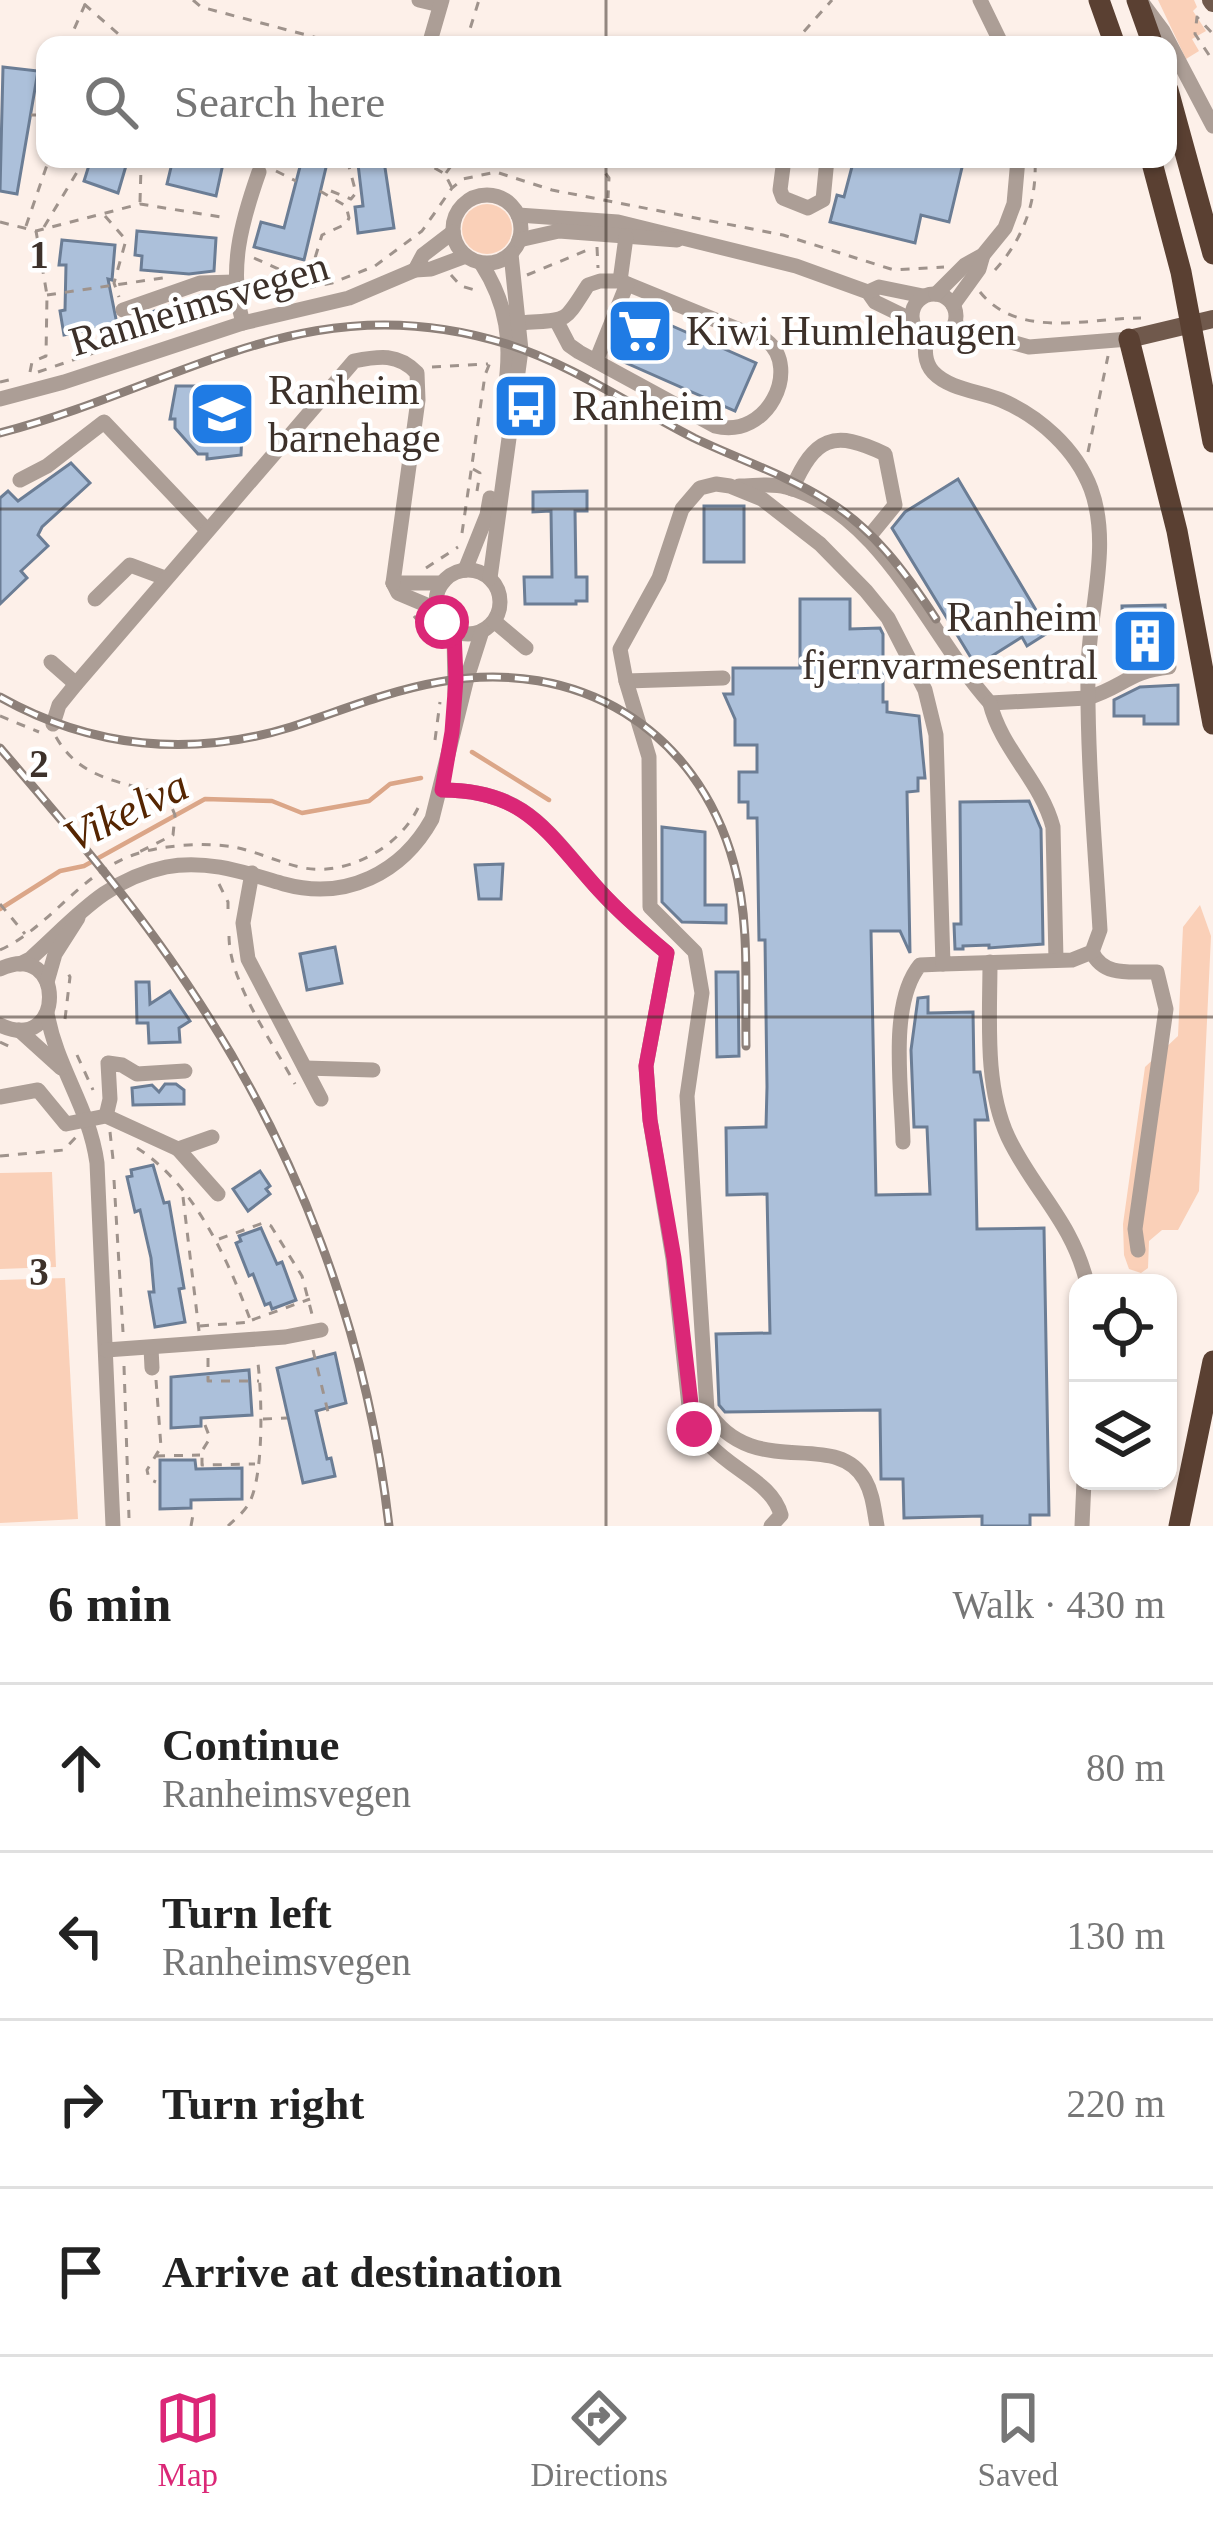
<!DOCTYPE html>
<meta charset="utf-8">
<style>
body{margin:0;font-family:Georgia,serif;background:#f6f6f6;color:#222}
.controls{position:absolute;right:36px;bottom:36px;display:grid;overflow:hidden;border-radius:24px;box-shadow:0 3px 9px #0004}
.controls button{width:108px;height:108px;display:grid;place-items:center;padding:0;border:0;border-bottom:3px solid #e0e0e0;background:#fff;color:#222;font:60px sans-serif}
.stop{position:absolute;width:36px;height:36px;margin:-27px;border:9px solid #db2777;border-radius:50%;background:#fff}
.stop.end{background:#db2777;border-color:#fff;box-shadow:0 3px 12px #0008}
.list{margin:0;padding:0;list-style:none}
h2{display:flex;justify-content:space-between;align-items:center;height:156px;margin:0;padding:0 48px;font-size:51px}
h2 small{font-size:39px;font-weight:400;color:#767676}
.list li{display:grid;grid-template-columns:78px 1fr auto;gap:36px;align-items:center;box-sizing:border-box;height:168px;padding:0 48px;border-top:3px solid #e0e0e0}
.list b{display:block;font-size:45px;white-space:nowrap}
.list p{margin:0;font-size:39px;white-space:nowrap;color:#767676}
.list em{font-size:39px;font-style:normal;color:#767676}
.icon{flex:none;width:66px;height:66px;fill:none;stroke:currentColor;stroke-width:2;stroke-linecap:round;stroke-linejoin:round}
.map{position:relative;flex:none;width:1213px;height:1526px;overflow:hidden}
.search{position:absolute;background:#fff;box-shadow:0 3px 9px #0004;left:36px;right:36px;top:36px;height:132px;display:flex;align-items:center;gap:30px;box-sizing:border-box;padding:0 42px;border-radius:24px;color:#767676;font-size:45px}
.sheet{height:828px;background:#fff}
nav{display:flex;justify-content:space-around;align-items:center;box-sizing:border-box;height:168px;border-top:3px solid #e0e0e0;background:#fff;font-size:33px;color:#767676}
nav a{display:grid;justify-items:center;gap:6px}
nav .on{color:#db2777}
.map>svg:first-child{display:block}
.green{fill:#fad0b8}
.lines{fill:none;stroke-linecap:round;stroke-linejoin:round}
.stream{stroke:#dba688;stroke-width:4.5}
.building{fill:#acc0da;stroke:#6b7d95;stroke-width:3}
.path{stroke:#9f938c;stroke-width:3;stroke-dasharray:9 9;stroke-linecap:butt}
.minor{stroke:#ac9e96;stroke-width:15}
.major{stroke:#70594c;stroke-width:18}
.highway{stroke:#5a4032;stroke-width:21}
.rail-casing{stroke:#8d8079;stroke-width:9}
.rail{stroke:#fff;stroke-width:4.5;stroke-dasharray:14;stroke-linecap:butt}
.route{stroke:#db2777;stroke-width:15}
.grid{fill:none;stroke:#3d312a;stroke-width:3;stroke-opacity:0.55}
.labels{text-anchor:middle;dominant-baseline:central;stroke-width:9;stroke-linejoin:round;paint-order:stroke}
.street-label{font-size:42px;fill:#3d312a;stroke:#fff}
.poi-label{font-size:42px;fill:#3d312a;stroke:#fff;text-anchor:start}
.water-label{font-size:45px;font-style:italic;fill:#552501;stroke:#fff}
.grid-label{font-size:39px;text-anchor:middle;font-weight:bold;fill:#3d312a;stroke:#fff;stroke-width:9;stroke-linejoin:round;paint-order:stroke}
</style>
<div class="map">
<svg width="1213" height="1526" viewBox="0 0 1213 1526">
<rect width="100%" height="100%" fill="#fdf0e9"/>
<g class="green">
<path d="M1158,0h36l3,7 -4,4 13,20 -14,8 7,12 -13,8z"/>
<circle cx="487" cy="229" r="25"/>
<path d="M1200,905l11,31 -12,255 -21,39h-16l-13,11 -1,27 -7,5 -12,-4 -5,-14 -1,-31 22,-157 33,-31 5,-109z"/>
<path d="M52,1172l4,95 -56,2v-96z"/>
<path d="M65,1278l13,241 -78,4v-243z"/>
</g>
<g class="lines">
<g class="stream">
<path d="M472,752l77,48"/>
<path d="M0,909l60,-38 24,-5 121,-67 67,2 30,12 67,-12 21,-17 31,-6"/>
</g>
</g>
<g class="building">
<path d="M3,67l35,4 -21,123 -17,-3z"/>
<path d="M91,159h37l-10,34 -34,-12z"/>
<path d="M173,159l24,6 1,-6h26l-8,37 -49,-12z"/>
<path d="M302,159h26l-24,101 -50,-13 7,-25 23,6z"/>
<path d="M854,159h110l-15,63 -28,-7 -6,28 -85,-21 7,-27 7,2z"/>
<path d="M384,161l10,67 -36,5 -3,-26 8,-1 -5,-42z"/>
<path d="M137,231l79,7 -2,33 -25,3 -48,-4 1,-14 -7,-1z"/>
<path d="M62,240l53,5 -3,35 -4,-1 9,45 -53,11 -4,-24 5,-1 1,-45h-7z"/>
<path d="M202,295h8l4,8 -87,32 -5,-13z"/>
<path d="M645,314l111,49 -21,48 -111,-49z"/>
<path d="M176,386h23l3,40 24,1v5h16l-1,23 -34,4v-5h-9l-23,-26v-9h-5z"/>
<path d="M71,463l19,20 -48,44 -4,8 10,11 -27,25 6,7 -27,26v-106l8,-7 10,10z"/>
<path d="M958,479l91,153 -22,14 -5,-9 -46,29 -84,-138 13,-16z"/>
<path d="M587,491v20h-12l1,66h11v24h-11v3h-51l-1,-27h28l-1,-66 -18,1v-20z"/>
<rect x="704" y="506" width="40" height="56"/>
<path d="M800,599h50v30l30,-1 3,6v68h4v10l32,4 6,62h-7v13l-11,1 3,161 -10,-22h-29l5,264 54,-1 -3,-67h-13l-3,-77 7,-52 10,-1v16l45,-1 1,60h6l8,48h-13l2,109 67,-1 5,287h-19v11h-48v-10l-78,2 -1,-39h-22l-1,-69 -155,2 -6,-7 -3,-71 54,-1 -3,-139 -40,1 -1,-67 40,-1 1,-40 -2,-147h-6l-2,-122h-9v-16h-9v-30h18v-27h-22v-26l-11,-25h9v-26h67z"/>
<path d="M1165,605l3,50 -45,1 -1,-50z"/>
<path d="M1178,685v39h-34v-8h-30v-16l26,-13z"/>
<path d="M1029,801l12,28 2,115 -54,4v-3l-26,1v3h-8l-1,-25h7l-1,-122z"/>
<path d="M662,827l43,5v73h21v18l-44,-1 -20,-20z"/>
<path d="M503,864l-2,35h-22l-4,-34z"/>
<path d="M335,947l7,36 -35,7 -7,-36z"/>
<path d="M716,972h22l1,84 -22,1z"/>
<path d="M136,982h13l1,22 20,-13 20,30 -11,7 1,14 -31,1 -1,-20h-11z"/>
<path d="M165,1084h11l8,6v14l-51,1 -1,-17 20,-3 7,7z"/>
<path d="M153,1165l11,38 5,-1 15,86 -5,1 6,33 -30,5 -6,-35h5l-3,-34 -11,-48 -5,2 -8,-35 5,-1 -1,-6z"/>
<path d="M260,1171l10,15 -4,3 4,5 -22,17 -15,-22z"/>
<path d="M261,1228l16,36 5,-2 14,38 -24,9 -2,-6 -5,2 -12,-31 -4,2 -13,-33 5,-2 -2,-5z"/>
<path d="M335,1353l11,50 -30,8 11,48 4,-1 4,18 -32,7 -26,-115z"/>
<path d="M249,1370l3,45 -51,3v8l-30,2v-51z"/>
<path d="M160,1460h35l1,9 46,-1v31l-51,1v8l-31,1z"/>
</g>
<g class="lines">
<g class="path">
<path d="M193,0l8,7 143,38"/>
<path d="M84,4l47,41"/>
<path d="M67,45l20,-45"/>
<path d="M382,45h34"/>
<path d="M465,45l14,-45"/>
<path d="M792,45l40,-45"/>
<path d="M1209,55l-14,-21 2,-17 16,17"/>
<path d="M31,115h14"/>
<path d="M293,159l4,11"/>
<path d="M419,159l26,15 7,14"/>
<path d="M595,159l14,19 -1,20"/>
<path d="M603,166l32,-7"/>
<path d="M276,171l20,10"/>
<path d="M446,173l10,-14"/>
<path d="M331,191l20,8 5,-6 -9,-34"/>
<path d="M140,202l1,-35 5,-8"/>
<path d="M105,216l21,24 -12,43 5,14"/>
<path d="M0,222l36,9 104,-27 87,14"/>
<path d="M26,226l23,-67"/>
<path d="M44,227l41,-68"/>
<path d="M597,247l1,21"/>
<path d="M254,258l29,13 29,-3 10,-33 24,-11 3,-6 -3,-12 -26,-15"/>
<path d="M995,270c29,-32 42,-69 40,-111"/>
<path d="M451,275l10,11 17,5"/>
<path d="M527,275l63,-26"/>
<path d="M980,292c39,48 108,26 161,26"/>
<path d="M47,295l122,-18"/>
<path d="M254,299l78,-16 43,-17 47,-35 30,-43 11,-9 33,-7 56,18 231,45 111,35 50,-3"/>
<path d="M623,357l19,-43 -8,-4"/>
<path d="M432,367l56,-3"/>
<path d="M30,372l2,-10 14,-6 1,-61 -11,-64"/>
<path d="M38,372l184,-63"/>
<path d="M0,382l17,-4"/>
<path d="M1088,452l20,-96"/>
<path d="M473,469l7,4 -3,18"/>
<path d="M462,533l23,-158 6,-15"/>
<path d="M426,568l32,-21"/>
<path d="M414,616l24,30"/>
<path d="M0,716l39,16"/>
<path d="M56,737c25,44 67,44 111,59l8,19 -2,20 -36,18"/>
<path d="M435,740l5,-38"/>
<path d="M219,884l9,18v12"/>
<path d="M0,904l25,30"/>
<path d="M229,936c0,46 44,107 66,148"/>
<path d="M0,950c50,-23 80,-76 133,-95 28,-10 71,-13 101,-8 24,5 46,16 70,21 44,8 95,-21 114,-60"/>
<path d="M65,1019l5,-42 -4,-8"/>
<path d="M0,1042l15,7"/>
<path d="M77,1055l16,35"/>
<path d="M110,1132l3,27"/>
<path d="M137,1148c57,36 92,113 114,174"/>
<path d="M0,1156l64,-6 12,-13"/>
<path d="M114,1180l9,152"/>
<path d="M183,1197l16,134"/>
<path d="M219,1239l44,-16 8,3 31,50 11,42"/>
<path d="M252,1320l58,-21"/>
<path d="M200,1326l51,-4"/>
<path d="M313,1350l15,62"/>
<path d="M208,1358v23h51"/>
<path d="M124,1366l5,152"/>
<path d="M156,1380l5,67 -14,23 2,9 7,3"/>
<path d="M263,1419l24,-1"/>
<path d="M205,1425l5,13 -8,13v14l53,-1"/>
<path d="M156,1456l44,-1"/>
<path d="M191,1526l3,-17"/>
<path d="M228,1526c6,-6 15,-13 20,-21 17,-27 14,-117 9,-149"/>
</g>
<g class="minor">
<path d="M419,0l21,5"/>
<path d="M980,0l22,45"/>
<path d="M1143,4l20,27 50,95"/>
<path d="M429,45l13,-45"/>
<path d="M784,159l-4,31 3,8 25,10 15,-8 4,-41"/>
<circle cx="487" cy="229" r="34"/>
<path d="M518,215l100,7 178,44 72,26 7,10 37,18"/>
<path d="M519,240l40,-9 118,9"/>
<path d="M481,263c27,42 31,79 24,128"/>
<path d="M415,270l8,-15 30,-23"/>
<path d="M620,281l6,-44"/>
<path d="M868,292l11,-5 44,9"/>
<circle cx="934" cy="316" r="22"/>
<path d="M936,294l29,-29 18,-10 22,-27 9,-24 4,-45"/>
<path d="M953,305l26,-36 4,-14"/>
<path d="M123,310l77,-27 34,-1"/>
<path d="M243,323c-15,-53 -2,-100 16,-151"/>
<path d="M521,323c49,-4 41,2 67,-38l12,-4h20l147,60c34,27 1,99 -52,85l-136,-74 -10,-7 -13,-25"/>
<path d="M954,326l75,21 100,-8"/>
<path d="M596,361l31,-77"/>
<path d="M0,399l64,-17 179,-59 106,-25 66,-28 16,-1 35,-13"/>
<path d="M20,480l27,-14 57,-44 102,107"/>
<path d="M739,486c15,0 34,-3 47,1 96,25 144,150 204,216l97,-5c35,-10 42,-27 82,-31"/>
<path d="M792,489c23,-52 41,-60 93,-35l10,51 -27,33"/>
<circle cx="468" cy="602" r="32"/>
<path d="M465,570l22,-55 3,-17"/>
<path d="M490,578l31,-228 -10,-96"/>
<path d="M393,583l5,10 38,16"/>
<path d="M393,583h49"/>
<path d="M95,599l35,-34 35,13"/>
<path d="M494,621l32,27"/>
<path d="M454,631l1,63"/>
<path d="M51,662l25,22"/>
<path d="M626,681l97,-3"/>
<path d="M990,703c11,46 51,78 63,124l3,133"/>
<path d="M53,724l6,-19 17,-21 278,-323c25,-5 44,-8 63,12l1,27 -25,183"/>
<path d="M442,790c85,0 105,42 157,100 21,23 44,43 68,63l-21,113 4,54 23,139 16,147c14,61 80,65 92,109l-10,11"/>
<path d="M252,873l-9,50 5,36 73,140"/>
<path d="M1092,952c12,26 41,19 65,20l9,37 -31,220 3,21"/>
<path d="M990,962c0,56 -6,123 18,175 25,53 64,84 79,146"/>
<path d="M20,964l10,-5c44,-39 74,-79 136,-92 41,-8 80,6 118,17 62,17 118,-11 148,-65l35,-141 15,-47"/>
<path d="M0,969c66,-31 66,87 0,56"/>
<path d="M47,982l8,-28 23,-36"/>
<path d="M47,1013c10,56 42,93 50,150l16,363"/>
<path d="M19,1030l42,38"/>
<path d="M305,1068l68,2"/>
<path d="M0,1097l38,-7 28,34 40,-8 72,33 34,-12"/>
<path d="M106,1116l4,-17 -2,-36 14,2 15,9 48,-3"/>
<path d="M903,1142c-1,-50 -15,-138 17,-177l23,-1"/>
<path d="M178,1149l40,45"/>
<path d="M151,1348l1,20"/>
<path d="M106,1350l179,-13 36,-7"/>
<path d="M877,1526c-3,-16 -4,-32 -12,-46 -30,-53 -112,3 -158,-70l-20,-314 15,-103 -7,-41 -45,-45 -1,-150 -23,-76 -6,-32 39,-71 23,-69 18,-21 16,-4 14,2 32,13 58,45 46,47 22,27 37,72 11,45 7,229 129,-4 20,-8 8,-22c-5,-86 -13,-172 -12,-258 0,-59 24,-126 3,-183 -15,-40 -52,-73 -90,-89 -21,-9 -51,-10 -68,-28 -9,-10 -8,-22 -7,-35"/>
<path d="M1082,1526l2,-45"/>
</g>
<g class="major">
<path d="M1211,0l2,3"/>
<path d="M1129,339l84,-20"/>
</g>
<g class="highway">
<path d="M1099,0l16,45"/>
<path d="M1137,0l16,45"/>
<path d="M1168,90l45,164"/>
<path d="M1151,159l30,113 32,170"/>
<path d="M1129,339l48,192 36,193"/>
<path d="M1179,1526l34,-165"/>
</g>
<g class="rail-casing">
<g id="rail">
<path d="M0,433c183,-48 309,-151 507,-89 66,21 126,63 187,94 44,21 90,36 132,62 47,28 80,73 110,119"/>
<path d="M0,697c91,51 191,61 291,30 49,-16 97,-36 148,-45 138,-25 258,46 295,182 16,57 11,122 12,182"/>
<path d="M0,748c65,76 132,153 187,236 110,163 180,347 202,542"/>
</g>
</g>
<use href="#rail" class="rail"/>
</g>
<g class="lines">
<path class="route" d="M442,622l12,9 2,48 -4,53 -10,58c85,0 105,43 157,100 21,23 44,43 68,63l-21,113 4,54 24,138 20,171"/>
</g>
<path class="grid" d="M606,0v45M606,159v1367M0,509h1213M0,1017h1213"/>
<defs>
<g id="supermarket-square" transform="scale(3.45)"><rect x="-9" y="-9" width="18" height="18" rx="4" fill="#1f7be4" stroke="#fff"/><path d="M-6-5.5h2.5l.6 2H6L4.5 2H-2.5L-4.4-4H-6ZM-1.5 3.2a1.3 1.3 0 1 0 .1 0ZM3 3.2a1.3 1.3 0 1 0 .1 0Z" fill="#fff"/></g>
<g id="bus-square" transform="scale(3.45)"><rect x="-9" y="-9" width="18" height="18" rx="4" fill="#1f7be4" stroke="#fff"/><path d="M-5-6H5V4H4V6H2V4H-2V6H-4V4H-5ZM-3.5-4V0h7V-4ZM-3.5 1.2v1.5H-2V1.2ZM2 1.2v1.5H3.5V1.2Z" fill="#fff"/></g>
<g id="school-square" transform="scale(3.45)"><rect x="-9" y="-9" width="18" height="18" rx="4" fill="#1f7be4" stroke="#fff"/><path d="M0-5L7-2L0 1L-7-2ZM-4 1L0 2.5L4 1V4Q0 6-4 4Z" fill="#fff"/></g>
<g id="building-square" transform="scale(3.45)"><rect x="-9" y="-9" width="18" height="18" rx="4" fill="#1f7be4" stroke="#fff"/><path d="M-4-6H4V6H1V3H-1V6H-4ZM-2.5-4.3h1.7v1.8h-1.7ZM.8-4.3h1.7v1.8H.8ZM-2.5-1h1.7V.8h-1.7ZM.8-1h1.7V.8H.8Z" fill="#fff"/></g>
</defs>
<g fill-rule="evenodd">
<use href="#supermarket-square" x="640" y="331"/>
<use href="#bus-square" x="526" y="406"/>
<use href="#school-square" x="222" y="414"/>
<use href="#building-square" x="1145" y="641"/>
</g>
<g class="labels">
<g class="street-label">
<text transform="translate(199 304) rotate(-17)">Ranheimsvegen</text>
</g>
<g class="poi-label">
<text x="686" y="331">Kiwi Humlehaugen</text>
<text x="268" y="390">Ranheim<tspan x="268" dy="48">barnehage</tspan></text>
<text x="572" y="406">Ranheim</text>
<text x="1098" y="617" text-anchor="end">Ranheim<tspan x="1098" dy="48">fjernvarmesentral</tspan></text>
</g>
<g class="water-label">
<text transform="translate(126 811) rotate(-26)">Vikelva</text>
</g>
</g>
<g class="grid-label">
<text x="39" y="268">1</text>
<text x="39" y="777">2</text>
<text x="39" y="1285">3</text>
</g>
</svg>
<div class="controls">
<button><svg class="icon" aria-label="locate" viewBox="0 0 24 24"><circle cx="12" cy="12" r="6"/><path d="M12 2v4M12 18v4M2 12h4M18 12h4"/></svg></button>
<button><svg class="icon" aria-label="layers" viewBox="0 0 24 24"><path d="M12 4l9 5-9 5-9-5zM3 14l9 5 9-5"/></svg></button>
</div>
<div class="stop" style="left:442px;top:622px"></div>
<div class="stop end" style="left:694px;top:1429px"></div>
<div class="search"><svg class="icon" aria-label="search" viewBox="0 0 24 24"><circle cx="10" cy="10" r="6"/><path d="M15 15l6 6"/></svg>Search here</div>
</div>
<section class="sheet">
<h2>6 min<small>Walk · 430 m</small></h2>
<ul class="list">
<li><svg class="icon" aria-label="ahead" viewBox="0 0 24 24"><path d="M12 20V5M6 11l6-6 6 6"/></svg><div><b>Continue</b><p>Ranheimsvegen</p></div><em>80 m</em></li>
<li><svg class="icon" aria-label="left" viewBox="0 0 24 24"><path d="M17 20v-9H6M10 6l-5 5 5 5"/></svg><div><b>Turn left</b><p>Ranheimsvegen</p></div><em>130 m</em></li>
<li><svg class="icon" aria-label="right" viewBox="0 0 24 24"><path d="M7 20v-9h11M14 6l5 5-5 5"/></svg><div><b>Turn right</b></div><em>220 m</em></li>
<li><svg class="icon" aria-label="arrive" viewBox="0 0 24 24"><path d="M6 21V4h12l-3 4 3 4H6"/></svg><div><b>Arrive at destination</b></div></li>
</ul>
</section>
<nav>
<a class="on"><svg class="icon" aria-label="map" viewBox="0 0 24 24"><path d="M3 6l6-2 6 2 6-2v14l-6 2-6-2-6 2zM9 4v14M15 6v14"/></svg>Map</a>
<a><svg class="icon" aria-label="directions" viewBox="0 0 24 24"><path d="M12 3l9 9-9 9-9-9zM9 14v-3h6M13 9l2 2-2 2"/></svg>Directions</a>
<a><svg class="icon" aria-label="saved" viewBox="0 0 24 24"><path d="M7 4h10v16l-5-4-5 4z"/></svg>Saved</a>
</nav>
